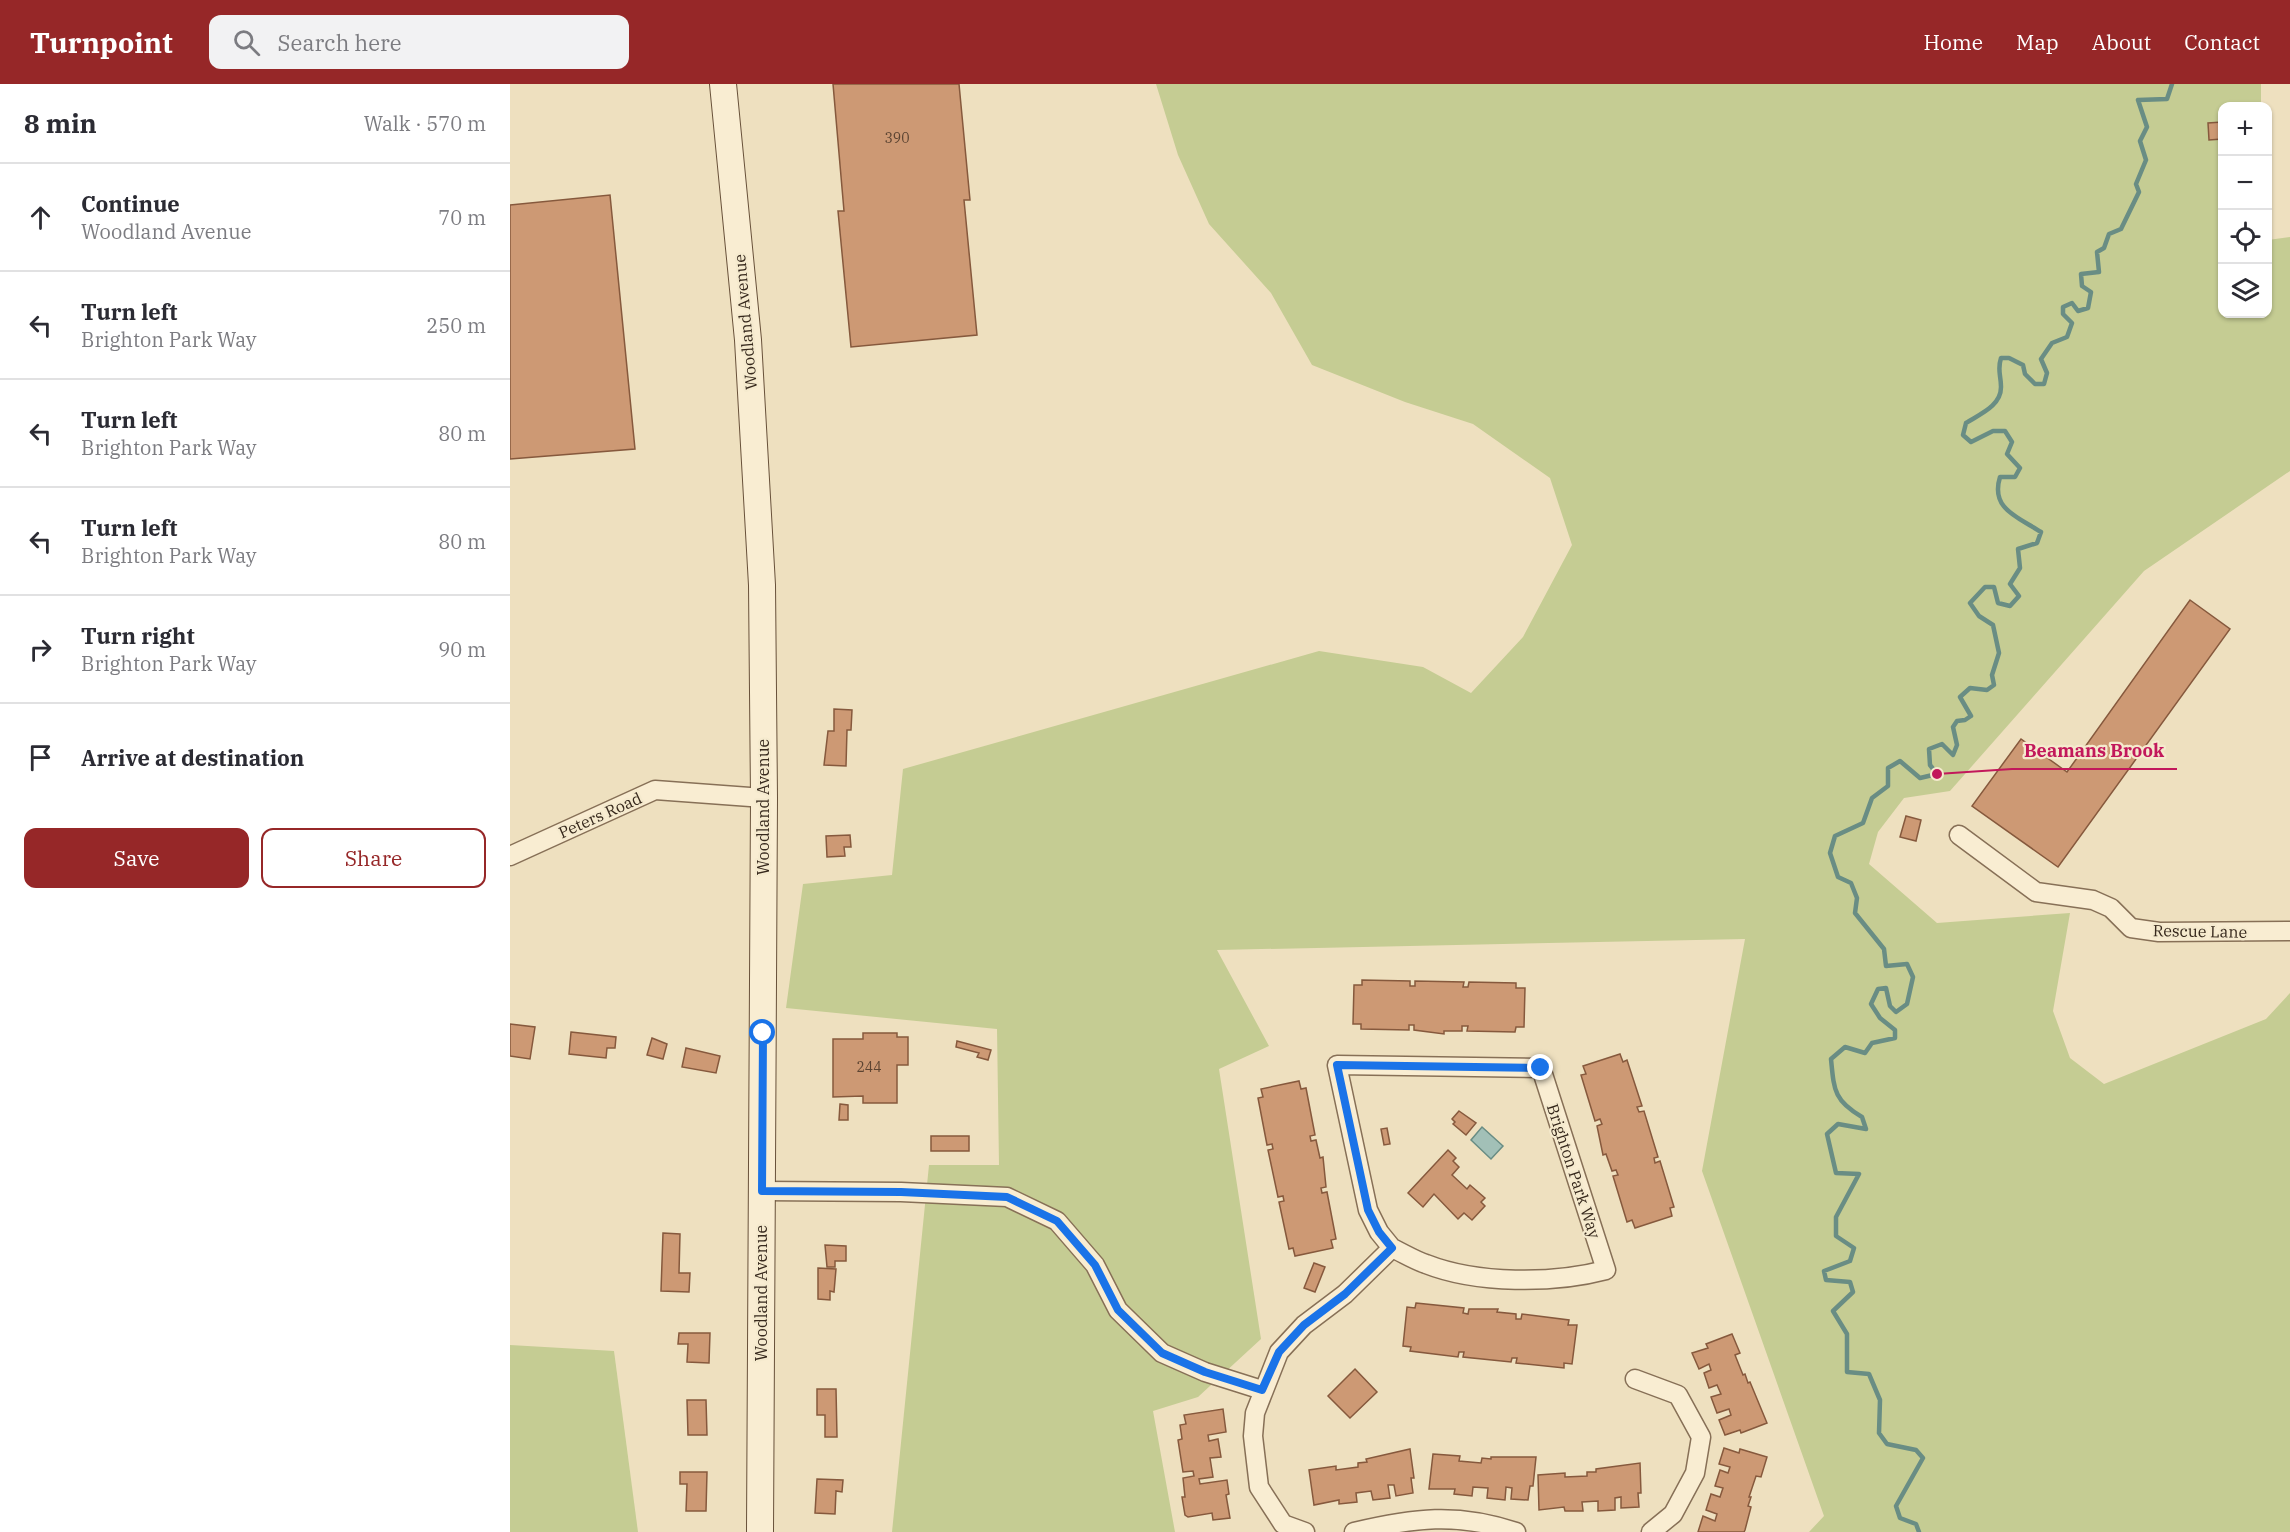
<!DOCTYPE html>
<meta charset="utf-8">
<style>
body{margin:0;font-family:"IBM Plex Serif",serif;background:#f2f2f3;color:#2b2b33}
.controls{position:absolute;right:18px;top:18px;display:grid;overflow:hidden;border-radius:12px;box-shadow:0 2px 4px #0004}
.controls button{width:54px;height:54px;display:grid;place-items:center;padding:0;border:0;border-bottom:2px solid #e1e1e2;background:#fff;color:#2b2b33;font:30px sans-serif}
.stop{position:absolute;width:18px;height:18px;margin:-14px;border:4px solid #1a73e8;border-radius:50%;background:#fff}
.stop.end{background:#1a73e8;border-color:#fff;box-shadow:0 2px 6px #0008}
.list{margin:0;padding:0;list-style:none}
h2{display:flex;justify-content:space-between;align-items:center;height:78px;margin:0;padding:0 24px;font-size:26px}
h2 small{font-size:20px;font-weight:400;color:#7c7c81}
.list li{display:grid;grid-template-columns:39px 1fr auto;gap:18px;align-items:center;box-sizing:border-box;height:108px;padding:0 24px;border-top:2px solid #e1e1e2}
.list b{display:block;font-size:22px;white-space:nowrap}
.list p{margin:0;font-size:20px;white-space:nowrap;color:#7c7c81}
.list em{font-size:20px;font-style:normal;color:#7c7c81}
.actions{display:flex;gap:12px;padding:18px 24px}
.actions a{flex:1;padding:14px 0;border:2px solid #962728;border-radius:12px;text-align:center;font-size:21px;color:#962728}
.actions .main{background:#962728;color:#fff}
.icon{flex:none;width:33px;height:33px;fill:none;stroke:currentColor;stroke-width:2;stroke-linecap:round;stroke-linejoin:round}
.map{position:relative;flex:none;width:1780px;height:1448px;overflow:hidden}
header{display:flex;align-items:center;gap:36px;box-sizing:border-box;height:84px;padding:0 30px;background:#962728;color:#fff}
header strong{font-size:28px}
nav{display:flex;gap:33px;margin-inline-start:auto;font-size:21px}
.search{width:420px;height:54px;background:#f2f2f3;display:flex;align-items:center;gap:15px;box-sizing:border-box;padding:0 21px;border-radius:12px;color:#7c7c81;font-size:22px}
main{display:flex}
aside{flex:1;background:#fff}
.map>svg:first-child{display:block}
.green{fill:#c5cc93}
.water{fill:#a2c0b7;stroke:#698d84;stroke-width:1.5}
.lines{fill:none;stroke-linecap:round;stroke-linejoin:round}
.stream{stroke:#698d84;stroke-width:4.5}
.building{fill:#cd9974;stroke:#86593d;stroke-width:1.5}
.street-casing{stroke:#877057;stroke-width:21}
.secondary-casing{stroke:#68513a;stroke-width:28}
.street{stroke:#f9edd2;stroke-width:18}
.secondary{stroke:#f9edd2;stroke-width:26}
.route{stroke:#1a73e8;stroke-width:8}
.labels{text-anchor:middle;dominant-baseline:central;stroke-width:4.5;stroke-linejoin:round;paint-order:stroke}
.number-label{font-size:14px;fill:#5c4432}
.street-label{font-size:16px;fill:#36281c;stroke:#f5eace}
.leader{fill:none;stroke:#c2185b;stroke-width:2}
.callout-dot{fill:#c2185b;stroke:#f5eace;stroke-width:2}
.callout-label{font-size:18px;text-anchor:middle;font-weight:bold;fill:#c2185b;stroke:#f5eace;stroke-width:4.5;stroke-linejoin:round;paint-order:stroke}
</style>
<header>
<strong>Turnpoint</strong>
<div class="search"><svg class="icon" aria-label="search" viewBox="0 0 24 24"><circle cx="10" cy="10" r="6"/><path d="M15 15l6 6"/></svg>Search here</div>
<nav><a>Home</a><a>Map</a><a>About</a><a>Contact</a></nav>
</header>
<main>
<aside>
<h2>8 min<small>Walk · 570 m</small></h2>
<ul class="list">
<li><svg class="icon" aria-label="ahead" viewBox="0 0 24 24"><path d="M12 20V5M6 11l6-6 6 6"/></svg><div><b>Continue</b><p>Woodland Avenue</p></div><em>70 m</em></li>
<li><svg class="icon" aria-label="left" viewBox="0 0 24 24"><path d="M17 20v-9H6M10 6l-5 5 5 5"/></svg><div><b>Turn left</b><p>Brighton Park Way</p></div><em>250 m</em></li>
<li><svg class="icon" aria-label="left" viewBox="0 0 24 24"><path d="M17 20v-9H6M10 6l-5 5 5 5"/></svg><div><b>Turn left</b><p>Brighton Park Way</p></div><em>80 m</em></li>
<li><svg class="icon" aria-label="left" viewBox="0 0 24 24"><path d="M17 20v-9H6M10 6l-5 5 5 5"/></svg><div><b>Turn left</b><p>Brighton Park Way</p></div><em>80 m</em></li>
<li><svg class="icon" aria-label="right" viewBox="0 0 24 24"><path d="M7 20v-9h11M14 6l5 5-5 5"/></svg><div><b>Turn right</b><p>Brighton Park Way</p></div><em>90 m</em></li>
<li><svg class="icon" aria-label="arrive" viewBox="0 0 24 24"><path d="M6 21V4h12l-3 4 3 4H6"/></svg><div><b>Arrive at destination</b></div></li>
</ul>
<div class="actions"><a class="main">Save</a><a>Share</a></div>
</aside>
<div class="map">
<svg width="1780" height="1448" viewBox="0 0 1780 1448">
<rect width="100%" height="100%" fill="#eee0bf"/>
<g class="green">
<path d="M646,0h1105v22h-39v208h46v-74l22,-3v234l-146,100 -194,220 -46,7 -26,34 -9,32 68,59 133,-10 -17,98 17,47 34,26 162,-65 24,-26v539h-481l15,-16 -122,-345 43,-232 -528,11 52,96 -50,23 42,270 -63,58 -45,14 22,121h-283l37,-367h70l-2,-136 -211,-21 17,-124 89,-9 11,-106 416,-118 104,16 48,26 52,-56 49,-92 -22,-67 -77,-54 -68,-22 -93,-37 -41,-72 -62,-69 -31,-69z"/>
<path d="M0,1261l104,6 24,181h-128z"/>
</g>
<path class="water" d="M972,1043l21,19 -12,13 -20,-19z"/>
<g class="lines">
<path class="stream" d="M1409,1448l-3,-8 -16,-6 -4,-12 27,-48 -7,-8 -29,-6 -8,-11 1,-33 -11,-26 -22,-2v-38l-14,-23 20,-19 -3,-10 -24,-2 -2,-9 26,-10 4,-13 -18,-12v-19l23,-43 -23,-1 -9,-39 11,-10 28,5 -4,-12c-28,-16 -28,-27 -31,-58l14,-12 20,6 7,-10 23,-5v-8l-15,-12 -9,-14 7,-15 8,-1 4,18 6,6 11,-8 6,-27 -6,-13 -21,2 -2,-17 -29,-36 2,-15 -6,-15 -13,-6 -8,-24 5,-17 28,-13 9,-25 16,-12v-18l12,-7 20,17 17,-4 -7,-9 -1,-16 13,-5 11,11 4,-10 -4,-18 4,-6 8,-1 6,-4 -11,-19 10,-9 17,2 7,-5 -2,-10 7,-22 -6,-28 -14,-9 -9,-13 15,-16h9l4,16 12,3 9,-10 -9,-12 10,-16 -2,-19 19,-6 4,-11c-23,-15 -51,-23 -41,-55h15l5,-9 -13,-14 5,-12 -7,-11h-12l-22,11 -8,-7 3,-12c14,-9 35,-17 35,-36 0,-12 -4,-17 0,-29h8l14,7 2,9 10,10h9l3,-11 -6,-14 11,-16 15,-6 5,-14 -9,-9v-7l9,-4 6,8 10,-3 3,-16 -9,-6 -1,-12 18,-2 -2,-20 7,-4 5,-14 12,-5 18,-37 -3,-8 10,-24 -6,-19 7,-14 -9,-27 29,-1 5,-15"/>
</g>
<g class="building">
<path d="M323,0h126l11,116h-6l13,135 -126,12 -13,-136h6z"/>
<path d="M1712,38v17l-13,1 -1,-17z"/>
<path d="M100,111l25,254 -125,10v-254z"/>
<path d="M1680,516l40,29 -172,238 -86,-61 49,-67 46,33z"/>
<path d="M324,625l18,1 -1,20h-4l-1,36 -22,-1 4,-34h6z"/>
<path d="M1396,732l15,4 -5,21 -16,-4z"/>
<path d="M340,751l1,12h-7l1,9 -18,1 -1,-21z"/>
<path d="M852,896l48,1v5h5v-5l49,1 -1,5h5l1,-5 47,1v5h9l-1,39h-8l-1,5 -48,-1 1,-5h-6v5h-18v3l-30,-4v-5h-5v5l-48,-1v-5h-8l1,-39h8z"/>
<path d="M0,940l25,3 -5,32 -20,-3z"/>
<path d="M61,948l45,5 -1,11h-8l-1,10 -37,-4z"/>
<path d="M353,949h34v4h11v28h-11v38h-34v-7l-30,1v-58h30z"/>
<path d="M142,954l15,6 -4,15 -16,-4z"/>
<path d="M447,957l34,9 -3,10 -11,-3 2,-4 -23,-6z"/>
<path d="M176,964l34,8 -4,17 -34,-6z"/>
<path d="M1110,970l3,8 4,-2 15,46 -5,1 2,5 5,-1 14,46 -4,1 1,5 5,-2 14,46 -4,1 2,8 -37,12 -3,-8 -5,2 -14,-46 5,-1 -2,-5 -4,1 -6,-17 -3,1 -6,-29 5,-2 -2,-5 -5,2 -14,-46 5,-1 -3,-8z"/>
<path d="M789,997l2,8 5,-1 9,47 -5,1 1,5 5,-1 4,18 3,-1 3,30 -5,1 1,5 5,-1 9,47 -5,1 2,8 -38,8 -2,-8 -4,1 -10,-47 5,-1 -1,-5 -5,1 -10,-47 5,-1 -1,-5 -5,1 -9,-47 5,-1 -2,-8z"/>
<path d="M330,1020l8,1v15h-9z"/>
<path d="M949,1027l17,12 -10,12 -13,-11 2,-2 -3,-3z"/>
<path d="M877,1044l3,16 -6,1 -3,-16z"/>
<rect x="421" y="1052" width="38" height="15"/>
<path d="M938,1066l8,8 -3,3 6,6 -7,8 15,14 3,-4 15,13 -4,4 4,4 -13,14 -8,-7 -6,6 -24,-25 -11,13 -15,-14z"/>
<path d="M153,1149l17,1 -1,39h11l-1,19 -28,-1z"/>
<path d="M315,1161l21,1v15h-11v6h-8z"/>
<path d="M804,1179l11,4 -10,25 -11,-4z"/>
<path d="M308,1184l18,1 -2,23 -4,-1v9l-12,-1z"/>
<path d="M906,1219l48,5 -1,5 5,1 1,-5h29l-1,3 19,2v5h5l1,-5 47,6 -1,5h9l-5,39 -8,-1v5l-48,-5 1,-5h-5l-1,4 -48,-5 1,-5h-5l-1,5 -48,-6 1,-4 -8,-1 4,-39 8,1z"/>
<path d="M169,1249h31l-1,30 -22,-1 1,-18h-10z"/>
<path d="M1222,1250l8,19 -5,2 8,20 2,-1 3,9 2,-1 17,41 -26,10 -1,-3 -15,5 -6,-15 12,-5 -2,-6 -12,4 -6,-16 10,-3 -4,-9 -8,3 -5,-15 7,-3 -2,-6 -10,5 -7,-16 16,-5 -2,-4z"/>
<path d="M845,1285l22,23 -27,26 -22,-22z"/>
<path d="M307,1305h19l1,48h-12v-22h-8z"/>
<path d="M177,1316h19l1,35h-19z"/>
<path d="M713,1325l3,23 -18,3 1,6 9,-2 3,18 -11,1 3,19 -14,2 1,5 27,-4 2,14 -3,1 4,23 -17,2 -1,-7 -24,4 -3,-2 -3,-18h3l-2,-19 11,-2 -1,-5 -10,1 -5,-32 4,-1 -2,-14 6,-1 -2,-9z"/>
<path d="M1214,1364l15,5 1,-4 27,8 -6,20 -5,-1 -7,21h2l-3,9 3,1 -6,23 -1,2h-46l5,-16 12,5 2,-7 -11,-4 5,-16 9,3 3,-9 -8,-2 5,-16 8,3 2,-6 -11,-3z"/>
<path d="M900,1365l4,29h-3l2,15 -17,3 -2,-11h-6l2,13 -17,2 -2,-9 -15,2 1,9 -18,2v-4l-25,5 -5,-35 27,-4v4l22,-3v-4l9,-1 -1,-3z"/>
<path d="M923,1370l27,2 -1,5 22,2 1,-5 9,1v-2h45l-3,29h-3l-2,14 -17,-1 1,-11 -6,-1 -1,13 -18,-2 1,-10 -15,-1 -1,9 -18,-2 1,-5h-26z"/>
<path d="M1130,1379l1,30h-3l1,14 -18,1v-11l-6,1v12l-17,1v-10l-16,1 1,9h-18l-1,-4 -25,3 -1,-35 27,-2v4l22,-1v-4h9v-3z"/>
<path d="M170,1388h27l-1,39h-20l1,-27h-7z"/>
<path d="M307,1395l26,1 -1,12 -6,-1 -1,23 -20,-1z"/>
</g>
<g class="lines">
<g class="street-casing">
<g id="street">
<path d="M1449,751l77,57 57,8 18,8 20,20 28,4 131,-1"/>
<path d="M0,772l145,-66 109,8"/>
<path d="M252,1107l139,1 106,5 50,24 38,44 23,45 44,43 43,19 57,18"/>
<path d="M1125,1295l43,16 23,42 -6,36 -22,41 -22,18"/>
<path d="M795,1448l-22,-8 -24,-37 -6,-51 2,-23 24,-61 25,-27 41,-31 47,-46c11,5 22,12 34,16 51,20 127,20 180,6l-65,-202 -204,-3 31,145 11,22 13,16"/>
<path d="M844,1448c59,-14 103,-20 162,0"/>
</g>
</g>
<g class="secondary-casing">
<path id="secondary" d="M213,0l25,256 14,245 2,213 -4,734"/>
</g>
<use href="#street" class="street"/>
<use href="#secondary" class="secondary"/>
</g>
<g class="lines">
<path class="route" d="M253,949l-1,158 139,1 106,5 50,24 38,44 23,45 44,43 43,19 57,18 17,-38 25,-27 41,-31 47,-46 -13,-16 -11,-22 -31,-145 204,3"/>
</g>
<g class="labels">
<g class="number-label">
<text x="387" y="54">390</text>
<text x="359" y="983">244</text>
</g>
<g class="street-label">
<text transform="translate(235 238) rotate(-95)">Woodland Avenue</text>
<text transform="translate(253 723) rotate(-90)">Woodland Avenue</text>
<text transform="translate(90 731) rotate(-24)">Peters Road</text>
<text transform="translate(1690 847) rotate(1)">Rescue Lane</text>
<text transform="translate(1064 1087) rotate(72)">Brighton Park Way</text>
<text transform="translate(251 1209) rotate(-90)">Woodland Avenue</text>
</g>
</g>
<path class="leader" d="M1427 690L1502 685H1667"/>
<circle class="callout-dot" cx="1427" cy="690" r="6"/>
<g class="callout-label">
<text x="1584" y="673">Beamans Brook</text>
</g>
</svg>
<div class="controls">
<button>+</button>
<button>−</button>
<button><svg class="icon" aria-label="locate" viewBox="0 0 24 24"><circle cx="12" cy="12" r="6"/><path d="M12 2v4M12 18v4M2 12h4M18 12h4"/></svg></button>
<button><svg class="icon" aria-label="layers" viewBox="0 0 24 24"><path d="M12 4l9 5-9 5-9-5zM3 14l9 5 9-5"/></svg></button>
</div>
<div class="stop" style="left:253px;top:949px"></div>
<div class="stop end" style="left:1031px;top:984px"></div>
</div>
</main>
